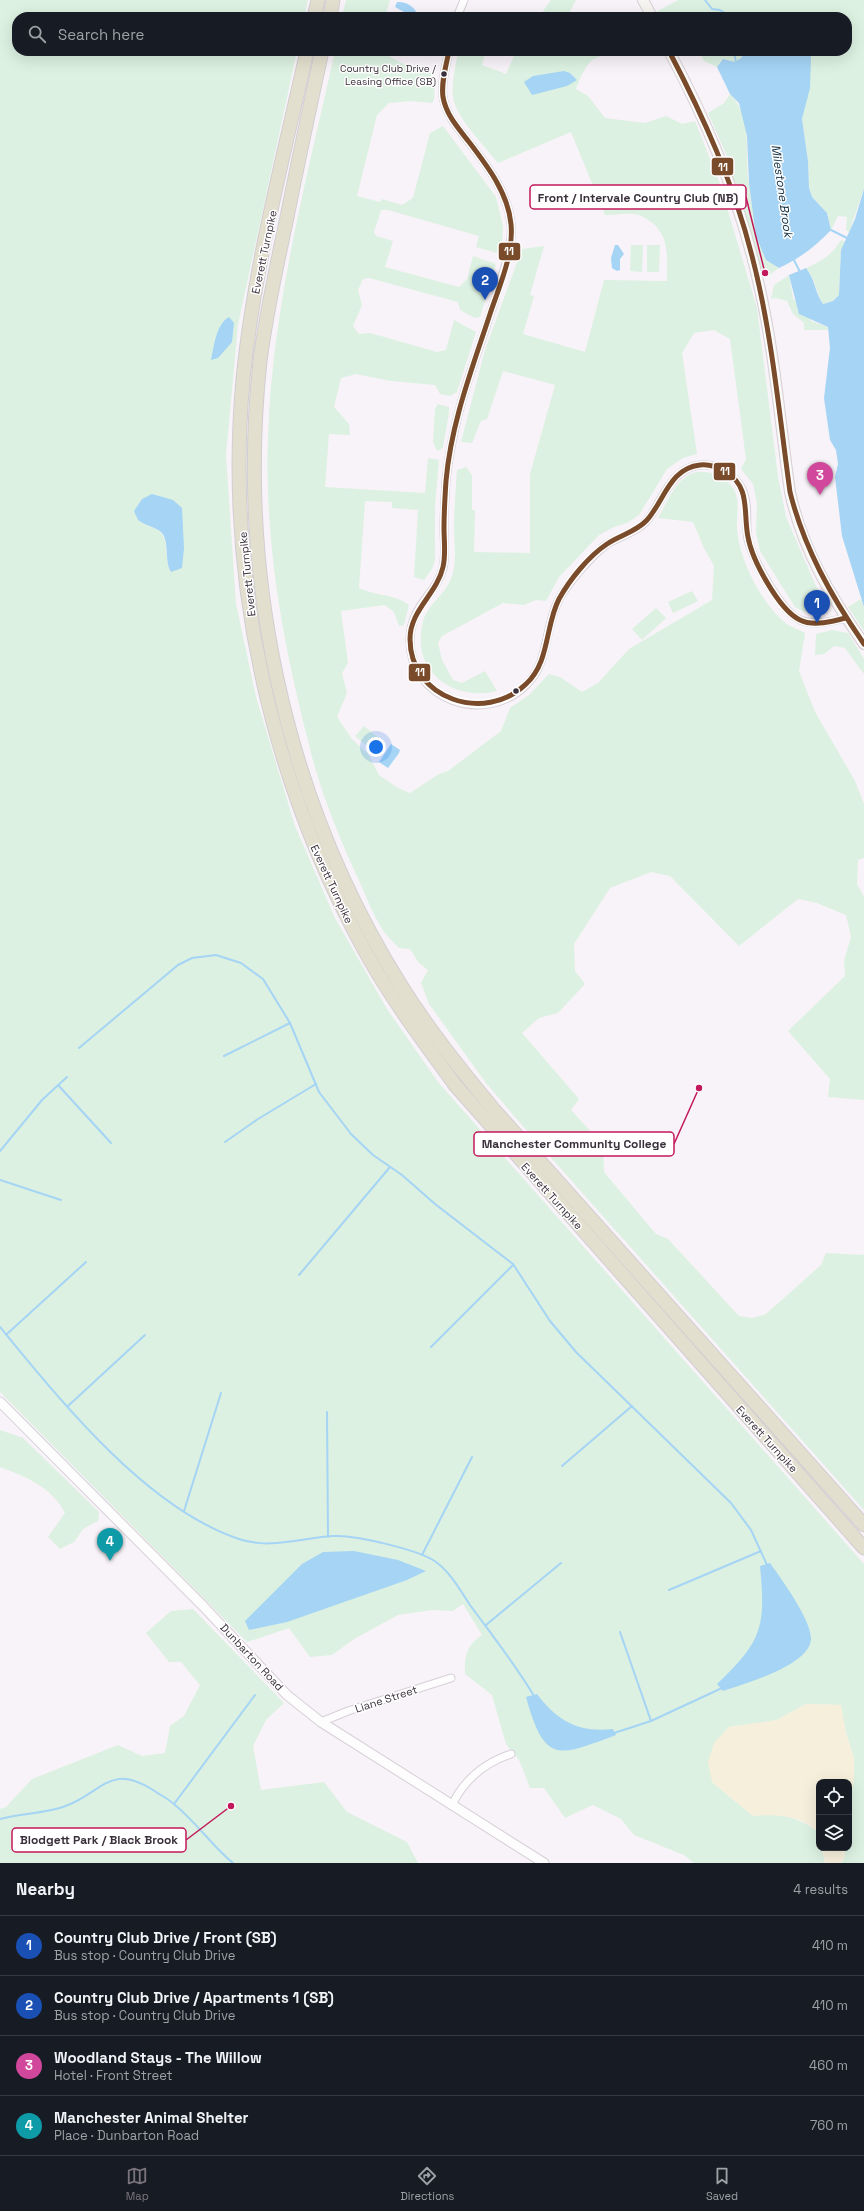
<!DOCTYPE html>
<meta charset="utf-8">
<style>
body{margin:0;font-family:"Space Grotesk",sans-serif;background:#20242c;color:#f1f3f6}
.controls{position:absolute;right:12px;bottom:12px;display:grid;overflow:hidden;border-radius:8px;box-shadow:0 4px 16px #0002}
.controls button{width:36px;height:36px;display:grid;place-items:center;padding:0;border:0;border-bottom:1px solid #363941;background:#171b24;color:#f1f3f6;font:20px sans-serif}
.you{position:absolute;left:376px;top:747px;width:14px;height:14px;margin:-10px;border:3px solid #fff;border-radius:50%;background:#1a73e8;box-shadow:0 0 0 6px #1a73e833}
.badge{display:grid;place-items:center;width:26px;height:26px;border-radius:50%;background:#7c747d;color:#fff;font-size:13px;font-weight:700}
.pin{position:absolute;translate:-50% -33px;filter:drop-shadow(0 1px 2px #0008)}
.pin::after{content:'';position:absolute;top:21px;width:14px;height:12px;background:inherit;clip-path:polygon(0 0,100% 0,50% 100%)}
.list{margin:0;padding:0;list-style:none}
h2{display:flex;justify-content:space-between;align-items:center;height:52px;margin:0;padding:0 16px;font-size:17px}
h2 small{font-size:13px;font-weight:400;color:#9ea1a6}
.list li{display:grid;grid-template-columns:26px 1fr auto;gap:12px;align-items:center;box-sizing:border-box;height:60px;padding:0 16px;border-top:1px solid #363941}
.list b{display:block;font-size:15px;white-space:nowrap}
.list p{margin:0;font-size:13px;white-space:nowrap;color:#9ea1a6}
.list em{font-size:13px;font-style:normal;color:#9ea1a6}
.icon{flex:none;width:22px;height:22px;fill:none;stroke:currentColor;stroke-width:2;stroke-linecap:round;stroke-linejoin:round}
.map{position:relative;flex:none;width:864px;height:1863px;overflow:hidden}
.search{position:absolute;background:#171b24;box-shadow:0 4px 16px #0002;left:12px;right:12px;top:12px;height:44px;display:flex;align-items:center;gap:10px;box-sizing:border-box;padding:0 14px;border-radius:16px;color:#9ea1a6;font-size:15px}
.sheet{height:292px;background:#171b24}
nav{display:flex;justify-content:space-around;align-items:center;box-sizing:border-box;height:56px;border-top:1px solid #363941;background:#171b24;font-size:11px;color:#9ea1a6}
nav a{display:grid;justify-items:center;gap:2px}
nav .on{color:#7c747d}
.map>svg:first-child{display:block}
.green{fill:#dcf1e1;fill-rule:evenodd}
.sand{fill:#f6efdc}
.water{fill:#a5d4f5}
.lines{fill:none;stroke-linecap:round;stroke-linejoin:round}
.stream{stroke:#a5d4f5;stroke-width:2}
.minor-casing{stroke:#d7d0d7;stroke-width:9}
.tertiary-casing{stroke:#d7d0d7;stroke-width:11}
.secondary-casing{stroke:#d7d0d7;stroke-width:12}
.motorway-casing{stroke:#d1ced2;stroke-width:15}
.minor{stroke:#fefdfe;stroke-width:7}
.tertiary{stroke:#fefdfe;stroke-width:9}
.secondary{stroke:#f5f4f0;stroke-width:10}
.motorway{stroke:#e3dfce;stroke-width:13}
.bus-1-casing{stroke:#fff;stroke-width:8}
.bus-1{stroke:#7a4b2a;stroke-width:5}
.bus-dot{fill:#3a303b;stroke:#fff;stroke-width:1.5}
.labels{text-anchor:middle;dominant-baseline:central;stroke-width:3;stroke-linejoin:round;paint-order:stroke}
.bus-label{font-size:10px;fill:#3a303b;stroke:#fff;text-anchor:end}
.street-label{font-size:11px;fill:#3a303b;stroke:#fff}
.water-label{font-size:12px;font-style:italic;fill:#0e2d40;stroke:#fff}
.leader{fill:none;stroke:#c2185b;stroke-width:1.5}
.callout-dot{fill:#c2185b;stroke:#fff;stroke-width:1.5}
.callout{fill:#fff;stroke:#c2185b;stroke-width:1.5}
.callout-label{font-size:12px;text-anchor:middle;font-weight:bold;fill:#3a303b}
.line-badge{stroke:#fff;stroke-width:1.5}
.badge-label{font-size:11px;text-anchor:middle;font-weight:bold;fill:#fff}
</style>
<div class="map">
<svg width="864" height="1863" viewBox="0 0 864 1863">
<rect width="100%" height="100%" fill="#f8f3f8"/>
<g class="green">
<path d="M0,0h308l-4,17h-287v34h280l-59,274 -12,130 10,149 20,93 39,129 40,92 52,91 51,73 426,482v299h-23l3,-4 1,-11h4v-36l5,-54 -8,-25 -6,-28 -34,-1 -29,16 -48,7 -17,55 41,34c28,-3 43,0 66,16v16h3l3,15h-131l-10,-8 -50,-20 -13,-16 -28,-14 -28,13 -21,-30h-14l-11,-28 -13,-16 -14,-49 -27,-21c-1,-18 2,-29 17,-39l-19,-31 -10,7 -21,-1 -34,5 -44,24 -22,16 -22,2 -21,-29 -42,14 -247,-250zM182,508l-11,64c-7,-11 -1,-31 -11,-40 -5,-5 -16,-7 -22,-12z"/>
<path d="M346,0h44l-5,17h-43z"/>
<path d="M551,0h25l-9,17h-28z"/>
<path d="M678,0h186v189l-15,43 -3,-2 1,-13 -9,-1 -7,14 -4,-17 -15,-16 -3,-9 -1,-27 -6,-42 9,-62 -2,-6h38v-34h-188l-3,-5z"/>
<path d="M335,51h44l30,16 18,4 8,6 -1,23 -2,3 -22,-2 -21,2 -12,12 -20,81 23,6 2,-3 20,6 11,-7 17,-65 13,-7 53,71 7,29 -1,23 -5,4 -21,-6 3,-11 -91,-26h-7l-7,22 2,4 17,5 -8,26 74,20 8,-8 6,-23 23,8 -16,53 -5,1 -15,-8 -2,-8 -89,-24 -6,1 -5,11 4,15 -9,21 6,8 11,-1 67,19 9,-2 8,-30 22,12 -19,60 -7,4 -10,-2 -5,-9 -44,-4 -35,-7 -15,4 -7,29 15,17 1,11 -21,-1 -4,53 100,6 3,-35 11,2 -4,46v54l-3,9 -8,11 -10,-3 4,-67 -26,-2v-6l-27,-1 -6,87c16,8 36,6 50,17l-5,20 -5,1 -5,-14 -9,-7 -44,6 7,52 -6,10 5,20 -10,24 15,22 16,15 11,21 19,13 12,5 29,-19 9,-3 53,-40 9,-23 19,-13 20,-21 11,3 22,15 16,-9 31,-34 83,-49 2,-34 -10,-18 -11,-26 -35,-4c13,-22 23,-55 56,-44 7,3 14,7 19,14 8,13 3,28 4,42 3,31 23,70 46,91 5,5 15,8 22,12l-6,38 16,41 40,69 9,23v54l-6,2 -1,24 7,13v203l-36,-3 2,-18 -42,-48 57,-55 -1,-15 7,-24 -5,-22 -29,-12 -19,-4 -59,47 -69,-70 -19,-4 -41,16 -36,56 1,27 10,13 -27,29 -19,5 -17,15 57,66 -8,11 32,35 1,27 52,62 12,5 71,77 14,2 13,-4 55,-49 5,-12 38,2v255l-342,-385 -36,-42 -57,-79 -8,-21 7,-13 -9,-7 -9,-14 -11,-1c-6,-7 -14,-13 -18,-21 -8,-13 -14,-28 -20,-42 -21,-45 -40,-91 -52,-140 -26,-101 -45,-203 -41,-308 4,-130 39,-259 67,-386z"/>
<path d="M458,51h28l-4,14 24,9 10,-23h114c-36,6 -40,2 -54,38l12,7 17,22 40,5 21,-7 16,8 13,-3 24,60 38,127 21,169 8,40 36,83 -3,10 -7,3 -8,-1 -9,-5 -35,-56 -4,-19 1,-29 -4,-19 -12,-15 5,-10 -16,-120 -16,-9 -20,3 -12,20 15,101 -14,4 -16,11 -28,46 -12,8 -13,4 -15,8 -40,42 -13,24 -10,-1 -12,5 -21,-2 -61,33 -4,7 4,17 11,20 9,3 23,-12 12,20c-45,11 -87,-21 -74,-69 4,-18 23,-27 29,-46 5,-15 2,-32 2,-48 0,-20 2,-39 3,-58l9,-3 6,8v35h3l-1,42 56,1v-79l25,-89 -52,-14 -16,48 -6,2 -9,22 -11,-1 24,-92 37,-101 22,-3 -14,49 4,1 -11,38 62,18 19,-72 63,1c0,-28 4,-52 -28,-66 -8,-3 -24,0 -34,0l-34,-83 -73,31c-13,-17 -42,-45 -45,-66 -2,-15 3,-31 5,-46z"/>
<path d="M699,51h47l-5,7 -6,4 -12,-3 -6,8 -13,-6z"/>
<path d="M730,94c24,24 14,61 19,91 5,25 11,50 17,75l13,8 -12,9h-4l-37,-123 -18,-41 16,-10z"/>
<path d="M841,240l4,2 -4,8 -2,45 -6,6 -10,3c-8,-13 -7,-24 -17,-36 16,-7 26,-13 35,-28z"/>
<path d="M631,245h12l-1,27 -12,-1z"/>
<path d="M647,245h13l-1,27h-12z"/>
<path d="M789,275l4,23 18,23 17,6 1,3h-25v-7l-11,-9 -6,-13 -12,-3 -4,1 3,-14z"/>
<path d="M438,404l11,3c1,6 -5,32 -6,41l-6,3 -4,-9 2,-33z"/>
<path d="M692,591l6,10 -25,12 -5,-11z"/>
<path d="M861,599l3,8v24l-16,-24z"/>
<path d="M656,608l10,10 -24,22 -10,-11z"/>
<path d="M832,630l16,3 16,26v15l-19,-26 -11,-2 -10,8 -9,1 1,-21z"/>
<path d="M364,726l15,12 -8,11 -16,-13z"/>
<path d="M0,1430l23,8 76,74 -1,9 -15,8 -9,13 -14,7 -12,-12 17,-24c-13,-26 -39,-36 -65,-46z"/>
<path d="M193,1609l91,94 -18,17 -13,26 8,44 63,-8 23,30 60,30 11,21h-418v-54l6,-2 26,-28 86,-34 24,11 23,-3 5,-27 14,-10 16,-31 -19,-23h-12l-23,-29 25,-22z"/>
</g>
<g class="sand">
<path d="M806,1704l35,1 5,28 8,25v20l-5,34v-30h-30v51c-17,-18 -43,-19 -66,-17l-41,-34 -4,-20 6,-19 15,-16 48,-7z"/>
<path d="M822,1848h23l-1,11 -3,4h-16z"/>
</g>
<g class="water">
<path d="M397,2c9,-1 19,5 21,14l-12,1 -2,-5 -9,-5z"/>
<path d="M746,51h63l2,6 -1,31 -8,31 6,42 1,27 3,9 15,16 4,17c-16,17 -31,28 -52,38l-13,-8 -10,-24 -7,-53 -2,-47 -8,-33 -9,-9 -13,-27 6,-8 12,3 6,-4z"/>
<path d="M564,71l6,2 7,7 -10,6 -35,9 -8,-13 9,-6z"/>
<path d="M864,189v418l-22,-71 -7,-59 3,-13 -2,-14 -6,-10 -6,-42 6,-50 -2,-21 -29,-13 -10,-39 17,-7c10,13 8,23 17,36l10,-3 6,-6 2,-45 14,-31z"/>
<path d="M615,245h3l6,9 -4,5v11l-3,1 -5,-3 -1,-10z"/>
<path d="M229,317l5,6 -2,19 -14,16 -7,2c3,-13 5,-36 18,-43z"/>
<path d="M152,494l21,6 9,8 2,40 -2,20 -11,4c-7,-11 -1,-31 -10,-40 -6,-5 -17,-7 -23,-12l-4,-9 8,-12z"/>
<path d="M391,744l9,6 -1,3 -11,15 -9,-6z"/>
<path d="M354,1551l44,9 28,11 -19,9 -120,42 -38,8 -4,-9 57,-57 21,-12z"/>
<path d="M770,1563c12,17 40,55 41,75 1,27 -67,46 -88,53l-6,-7c45,-43 49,-57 43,-118z"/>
<path d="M537,1694c20,27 42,39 76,35l3,6c-57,21 -71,31 -90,-38z"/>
</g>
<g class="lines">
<g class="stream">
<path d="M705,0l7,9 8,1 11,7"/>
<path d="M734,51l2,12"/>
<path d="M831,230l16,8"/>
<path d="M794,260l6,12"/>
<path d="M79,1048l99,-83 14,-7 24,-3 25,8 22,16 27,44 29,69 32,42 22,21 29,20 33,29 78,60 37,57 26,31 155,151 20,27 16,35"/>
<path d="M224,1056l66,-33"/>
<path d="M58,1085l53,58"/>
<path d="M225,1142l33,-23 58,-35"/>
<path d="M0,1151l42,-51 25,-23"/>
<path d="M0,1180l61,20"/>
<path d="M299,1275l91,-108"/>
<path d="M0,1327c60,73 146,181 239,212 31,11 64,-2 96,-3 20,-1 85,14 101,26 15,11 24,28 34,43 22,30 45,59 64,91"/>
<path d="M7,1334l79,-72"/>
<path d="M431,1347l82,-82"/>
<path d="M68,1406l77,-71"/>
<path d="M327,1412l1,125"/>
<path d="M562,1466l70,-60"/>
<path d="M184,1511l37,-118"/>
<path d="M422,1555l50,-98"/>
<path d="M669,1590l92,-39"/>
<path d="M486,1625l75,-62"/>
<path d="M620,1632l31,89"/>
<path d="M614,1733l37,-12 71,-33"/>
<path d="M174,1804l81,-109"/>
<path d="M0,1819c21,-6 42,-5 63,-12 39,-13 46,-45 90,-17 7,5 16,9 22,15 22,18 37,41 58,58"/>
</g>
<g class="minor-casing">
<g id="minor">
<path d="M457,17l7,-17"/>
<path d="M449,51c-3,15 -8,30 -6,46 3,16 12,28 22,40 20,26 43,54 46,87 2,20 -5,40 -11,59 -9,30 -19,59 -29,88 -12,36 -21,72 -25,110 -1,16 -2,31 -2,47 0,13 2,27 -1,40 -7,27 -32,36 -33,71 -1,61 75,87 116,46 24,-23 18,-58 33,-86 9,-16 33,-44 48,-55 16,-10 33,-12 44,-29 13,-19 22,-47 49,-50 23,-2 44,16 46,39 2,13 -1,26 3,39 6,20 33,69 51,77 15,6 31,1 46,-2"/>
<path d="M321,1722l27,-11 103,-33"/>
<path d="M452,1805c12,-25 32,-42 59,-51"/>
</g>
</g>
<g class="tertiary-casing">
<path id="tertiary" d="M0,1402l203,204 84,89 34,27 223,141"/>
</g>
<g class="secondary-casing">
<g id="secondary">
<path d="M643,0l9,17"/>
<path d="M669,51c40,74 72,152 90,234 16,69 21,138 31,207 12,57 41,105 74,152"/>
</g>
</g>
<g class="motorway-casing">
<g id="motorway">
<path d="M314,17l4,-17"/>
<path d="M330,17l3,-17"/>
<path d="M307,51c-24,108 -53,217 -64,328 -18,198 27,400 123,574 26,47 58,89 89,132l409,463"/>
<path d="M322,51c-12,55 -24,111 -35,166 -10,48 -21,96 -27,144 -23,216 25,439 140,623 28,45 61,86 95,127l369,414"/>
</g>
</g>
<use href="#minor" class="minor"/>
<use href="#tertiary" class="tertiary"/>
<use href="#secondary" class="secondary"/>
<use href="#motorway" class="motorway"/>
<g class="bus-1-casing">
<g id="bus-1">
<path d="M449,51c-3,15 -8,31 -6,46 3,18 16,32 26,45 19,25 39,51 42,82 3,30 -12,63 -21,90 -18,55 -39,109 -44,167 -1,15 -2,31 -2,47 0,13 2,27 -1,39 -6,27 -33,43 -33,72 0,60 75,85 116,45 24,-22 19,-58 33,-85 11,-20 30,-43 48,-55 13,-9 29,-12 40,-24 17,-19 23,-52 53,-55 9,-1 18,2 26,7 25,15 17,41 22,65 4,23 31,73 52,83 14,7 32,1 46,-2"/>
<path d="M669,51c34,65 65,133 83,205 20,77 27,157 38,236 14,56 41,104 74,152"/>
</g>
</g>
<use href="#bus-1" class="bus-1"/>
</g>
<g class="bus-dot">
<circle cx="444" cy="74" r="3.5"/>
<circle cx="516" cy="691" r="3.5"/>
</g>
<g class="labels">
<g class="bus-label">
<text x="436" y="68">Country Club Drive /<tspan x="436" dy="13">Leasing Office (SB)</tspan></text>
</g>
<g class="street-label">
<text transform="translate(264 252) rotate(-78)">Everett Turnpike</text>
<text transform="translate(247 574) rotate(-96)">Everett Turnpike</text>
<text transform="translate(332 884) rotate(65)">Everett Turnpike</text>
<text transform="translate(552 1196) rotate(48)">Everett Turnpike</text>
<text transform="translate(767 1439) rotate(48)">Everett Turnpike</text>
<text transform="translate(252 1657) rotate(47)">Dunbarton Road</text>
<text transform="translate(386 1699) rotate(-18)">Liane Street</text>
</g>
<g class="water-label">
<text transform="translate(782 191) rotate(82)">Milestone Brook</text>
</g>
</g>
<path class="leader" d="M765 273L746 197M699 1088L674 1144M231 1806L186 1840"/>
<g class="callout-dot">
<circle cx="765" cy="273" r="4"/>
<circle cx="699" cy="1088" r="4"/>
<circle cx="231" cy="1806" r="4"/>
</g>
<g class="callout">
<rect x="530" y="185" width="216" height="24" rx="4"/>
<rect x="474" y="1132" width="200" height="24" rx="4"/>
<rect x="12" y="1828" width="174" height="24" rx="4"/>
</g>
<g class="callout-label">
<text x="638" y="202">Front / Intervale Country Club (NB)</text>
<text x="574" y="1148">Manchester Community College</text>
<text x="99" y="1844">Blodgett Park / Black Brook</text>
</g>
<g class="line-badge">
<rect x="711" y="157" width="23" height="19" rx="4" fill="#7a4b2a"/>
<rect x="498" y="242" width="23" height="19" rx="4" fill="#7a4b2a"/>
<rect x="713" y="462" width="23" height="19" rx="4" fill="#7a4b2a"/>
<rect x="408" y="663" width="23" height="19" rx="4" fill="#7a4b2a"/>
</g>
<g class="badge-label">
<text x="723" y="171">11</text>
<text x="509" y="255">11</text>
<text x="725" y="475">11</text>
<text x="420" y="676">11</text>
</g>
</svg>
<div class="controls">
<button><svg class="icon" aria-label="locate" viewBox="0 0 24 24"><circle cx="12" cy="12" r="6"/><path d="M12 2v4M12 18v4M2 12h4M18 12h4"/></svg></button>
<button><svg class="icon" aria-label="layers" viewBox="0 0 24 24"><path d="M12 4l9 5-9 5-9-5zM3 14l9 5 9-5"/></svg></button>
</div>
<div class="you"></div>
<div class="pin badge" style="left:817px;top:623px;background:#1a4fb4">1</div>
<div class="pin badge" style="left:485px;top:300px;background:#1a4fb4">2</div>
<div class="pin badge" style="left:820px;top:495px;background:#d1479c">3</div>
<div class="pin badge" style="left:110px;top:1561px;background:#0f9aa8">4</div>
<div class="search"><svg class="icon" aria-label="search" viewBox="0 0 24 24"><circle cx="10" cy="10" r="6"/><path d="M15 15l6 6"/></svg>Search here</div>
</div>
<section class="sheet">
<h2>Nearby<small>4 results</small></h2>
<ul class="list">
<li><span class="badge" style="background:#1a4fb4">1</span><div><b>Country Club Drive / Front (SB)</b><p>Bus stop · Country Club Drive</p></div><em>410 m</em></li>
<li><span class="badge" style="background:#1a4fb4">2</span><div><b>Country Club Drive / Apartments 1 (SB)</b><p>Bus stop · Country Club Drive</p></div><em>410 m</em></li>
<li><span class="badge" style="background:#d1479c">3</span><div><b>Woodland Stays - The Willow</b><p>Hotel · Front Street</p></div><em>460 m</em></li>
<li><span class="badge" style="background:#0f9aa8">4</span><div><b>Manchester Animal Shelter</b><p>Place · Dunbarton Road</p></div><em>760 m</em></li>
</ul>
</section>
<nav>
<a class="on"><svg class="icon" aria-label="map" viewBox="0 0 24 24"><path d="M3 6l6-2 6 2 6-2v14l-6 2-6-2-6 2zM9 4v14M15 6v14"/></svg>Map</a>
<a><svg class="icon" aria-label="directions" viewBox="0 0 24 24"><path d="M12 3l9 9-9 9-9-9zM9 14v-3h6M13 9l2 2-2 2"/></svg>Directions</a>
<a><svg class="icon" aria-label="saved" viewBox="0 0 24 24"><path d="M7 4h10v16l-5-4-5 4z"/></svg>Saved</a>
</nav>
